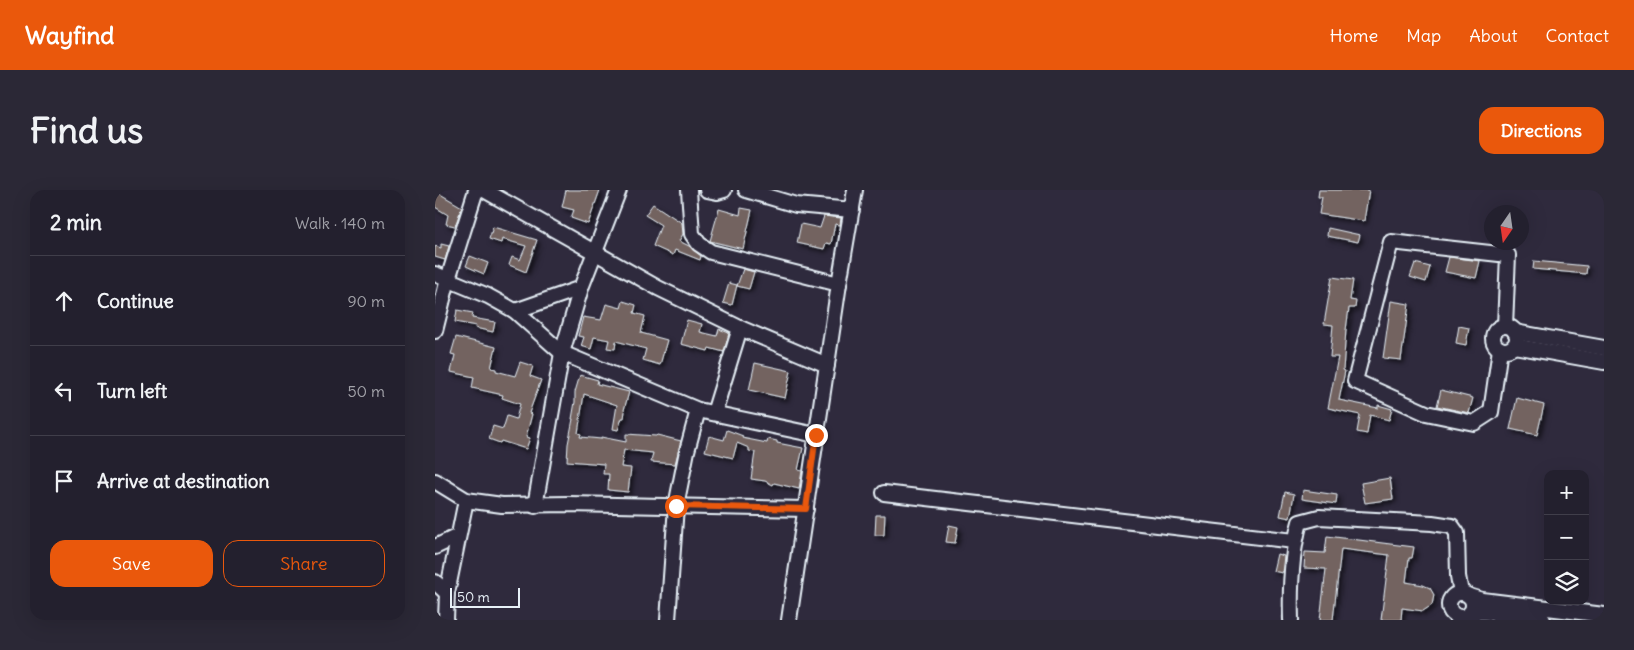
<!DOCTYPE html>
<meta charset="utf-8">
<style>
body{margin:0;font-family:Delius,sans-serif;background:#2b2836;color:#f1f3f6}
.controls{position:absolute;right:15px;bottom:15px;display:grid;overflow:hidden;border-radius:10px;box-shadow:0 5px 20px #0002}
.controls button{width:45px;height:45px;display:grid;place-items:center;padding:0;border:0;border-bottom:1px solid #403e4a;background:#23202e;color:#f1f3f6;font:25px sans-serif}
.compass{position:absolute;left:1049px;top:15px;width:45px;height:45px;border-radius:50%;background:#23202e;box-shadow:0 5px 20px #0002;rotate:193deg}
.scale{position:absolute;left:15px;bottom:12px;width:70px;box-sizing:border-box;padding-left:5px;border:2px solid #e8f1f8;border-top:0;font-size:14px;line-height:18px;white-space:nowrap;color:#e8f1f8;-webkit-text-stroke:4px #2f2a3d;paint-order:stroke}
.stop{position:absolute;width:15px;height:15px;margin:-11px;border:4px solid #ea580c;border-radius:50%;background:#fff}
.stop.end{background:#ea580c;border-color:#fff;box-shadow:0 1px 5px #0008}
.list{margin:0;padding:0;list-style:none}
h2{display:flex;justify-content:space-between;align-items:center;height:65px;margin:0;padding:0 20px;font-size:21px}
h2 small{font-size:16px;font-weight:400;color:#a3a3aa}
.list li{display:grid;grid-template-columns:32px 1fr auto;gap:15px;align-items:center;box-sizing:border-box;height:90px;padding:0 20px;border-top:1px solid #403e4a}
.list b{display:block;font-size:19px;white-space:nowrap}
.list em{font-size:16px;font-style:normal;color:#a3a3aa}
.actions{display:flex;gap:10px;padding:15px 20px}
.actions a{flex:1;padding:11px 0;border:1px solid #ea580c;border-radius:15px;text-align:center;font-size:18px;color:#ea580c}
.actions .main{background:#ea580c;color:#fff}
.icon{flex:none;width:28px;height:28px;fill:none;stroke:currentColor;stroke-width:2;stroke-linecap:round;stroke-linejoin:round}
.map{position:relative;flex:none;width:1169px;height:430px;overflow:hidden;border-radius:15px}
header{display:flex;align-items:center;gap:30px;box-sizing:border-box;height:70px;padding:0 25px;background:#ea580c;color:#fff}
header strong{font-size:24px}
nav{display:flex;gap:28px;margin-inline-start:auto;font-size:18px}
.intro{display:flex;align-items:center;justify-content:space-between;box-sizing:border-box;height:120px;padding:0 30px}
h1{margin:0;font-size:35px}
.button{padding:12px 22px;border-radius:15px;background:#ea580c;color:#fff;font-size:18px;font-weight:700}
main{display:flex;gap:30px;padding:0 30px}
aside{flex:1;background:#23202e;border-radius:15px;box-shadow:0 5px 20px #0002}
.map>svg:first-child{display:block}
.building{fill:#736461;stroke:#e8f1f8;filter:url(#shadow)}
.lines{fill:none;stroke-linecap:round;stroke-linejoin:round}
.minor-casing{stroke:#e8f1f8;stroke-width:18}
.minor{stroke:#2f2a3d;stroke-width:14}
.route{stroke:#ea580c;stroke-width:6}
</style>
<header>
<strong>Wayfind</strong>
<nav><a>Home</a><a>Map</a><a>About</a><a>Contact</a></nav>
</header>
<div class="intro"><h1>Find us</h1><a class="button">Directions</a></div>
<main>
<aside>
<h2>2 min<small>Walk · 140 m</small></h2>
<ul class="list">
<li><svg class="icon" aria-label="ahead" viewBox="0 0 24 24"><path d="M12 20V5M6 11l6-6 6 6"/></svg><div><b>Continue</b></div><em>90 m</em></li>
<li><svg class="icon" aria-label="left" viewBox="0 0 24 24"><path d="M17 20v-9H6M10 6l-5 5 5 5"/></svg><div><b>Turn left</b></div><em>50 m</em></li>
<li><svg class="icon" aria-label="arrive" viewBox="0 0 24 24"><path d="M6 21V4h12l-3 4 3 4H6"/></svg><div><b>Arrive at destination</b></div></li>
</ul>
<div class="actions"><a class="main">Save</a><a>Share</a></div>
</aside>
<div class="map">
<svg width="1169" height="430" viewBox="0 0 1169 430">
<defs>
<filter id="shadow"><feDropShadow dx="3" dy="3" stdDeviation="2.5" flood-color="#0009"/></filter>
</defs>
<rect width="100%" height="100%" fill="#2f2a3d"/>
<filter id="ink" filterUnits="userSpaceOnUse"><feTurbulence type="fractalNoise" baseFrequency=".02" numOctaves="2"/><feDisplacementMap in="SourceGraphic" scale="10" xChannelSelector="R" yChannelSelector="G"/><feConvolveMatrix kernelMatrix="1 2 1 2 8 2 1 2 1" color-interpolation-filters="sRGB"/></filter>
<g filter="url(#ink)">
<g class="building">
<path d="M131,0h34l-12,34 -17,-6 3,-8 -12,-3z"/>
<path d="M884,0h50l-5,31 -45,-7 3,-17h-4z"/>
<path d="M0,1l27,16 -7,19 -9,-2 2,-9 -13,-8z"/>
<path d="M218,14l29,19 1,11 -4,7 10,5 12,10 -1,4 -25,-10 -2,5 -20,-9 8,-21 -16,-10z"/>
<path d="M306,18l11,2 -9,39 -33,-8 9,-32 21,6z"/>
<path d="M389,26l17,2 -1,7 -5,-1 -4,20 -5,-1 -2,6 -27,-6 4,-19 19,4z"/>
<path d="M58,37l44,13 -11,32 -17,-7 3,-8 8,3 6,-14 -24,-7 -1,4 -12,-4z"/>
<path d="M893,38l32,7 -2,7 -31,-6z"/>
<path d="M6,54l8,2 -4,14 -10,-3v-11l6,2z"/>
<path d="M35,66l18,7 -4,11 -18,-8z"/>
<path d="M1014,67l31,4 -4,17 -31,-6z"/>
<path d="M1099,71l53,5 -1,8 -53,-5z"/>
<path d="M980,73l15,4 -4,15 -16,-5z"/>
<path d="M308,79l11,3 -5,17 -12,-3z"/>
<path d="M897,87l21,3 -3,20 6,1 -1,7h-6l-3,22 -3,40 2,1 -6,29 39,8v-3l14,4 -3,11 -19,-5 -3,19 -10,-2 3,-17 -32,-7 10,-51h-8l3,-32 -9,-1z"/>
<path d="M294,93l8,2 -5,20 -9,-2z"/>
<path d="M188,111l13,4 -2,8 11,3 -4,17 26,7 -7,25 -17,-5 3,-11 -30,-8 -1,8 -8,-1 2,-8 -15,-3 -3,12 -10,-3 3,-9 -6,-1 5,-19 18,3 5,-16 15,4z"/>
<path d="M956,111l18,3 -8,56 -18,-2z"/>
<path d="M22,120l16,3 -1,5 23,4 -2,10 -18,-4 1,-2 -21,-4z"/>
<path d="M252,130l15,4 -2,8 17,4 2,-7 10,4 -5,19 -15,-4 -1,3 -27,-7z"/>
<path d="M1024,136l10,2 -3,17 -10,-2z"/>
<path d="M21,147l40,10 -5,21 5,1v2l19,5 5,-14 13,4 -3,10 11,4 -12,33 3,1 -6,23 4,1 -4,11 -25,-8 -1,2 -11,-4 4,-13 10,3 4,-13 9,3 4,-15 -18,-6 1,-3 -31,-7 2,-11 -23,-5 4,-17 -4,-1z"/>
<path d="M320,173l36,8 -6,27 -36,-8z"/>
<path d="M145,185l18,5 -1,4 32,8 -5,18 1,1 -1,7h-2l-4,12 -5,-1 4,-24 -33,-11 -6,39 3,1 -1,3 21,2v-2l25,5v-8l30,2 1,-1 24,6 -6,23 -24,-2 2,-9 -29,-3 -3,17 10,1 -3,24 -20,-2 1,-16h-6l1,-10 -37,-3 1,-17 5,-25h-1l3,-17v-10z"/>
<path d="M1006,200l32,8 -4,15 -32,-7z"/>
<path d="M1082,208l27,7 -7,30 -27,-6z"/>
<path d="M292,240l16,6 -1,2 25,5 1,-4 9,2v2l26,5 -5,22 4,1 -3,18 -25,-6 -1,2 -8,-4 -14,-2 4,-27 -6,-1v-3l-12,-5 -4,15 -28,-7 4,-15 15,4z"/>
<path d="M955,288l3,21 -28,4 -4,-20z"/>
<path d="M868,300l34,5 -1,9 -34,-5z"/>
<path d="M850,302l9,2 -4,24 -10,-2z"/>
<path d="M441,325h9l-1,20h-9z"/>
<path d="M514,335l9,2 -3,16 -9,-1z"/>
<path d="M892,346l87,11 -2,11h-3l-3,24 17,3 7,3 4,7 -2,10 -9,6 -21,-3 -1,12h-20l8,-65 -48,-6 -8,71h-13l6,-51 -22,-1 1,-16 20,1z"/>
<path d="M842,364l7,2 -2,17 -9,-2z"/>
</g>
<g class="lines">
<g class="minor-casing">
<g id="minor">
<path d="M49,0l174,98 82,40 87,37"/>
<path d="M254,0l3,44 7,10 12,8 128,32"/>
<path d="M272,0l10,2 7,-2"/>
<path d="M311,0l50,15 56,5"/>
<path d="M0,84l53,22 27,15 47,42 136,57 118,25"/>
<path d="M80,121l66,-23"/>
<circle cx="1070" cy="148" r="12"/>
<path d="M0,141l13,-52 28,-89"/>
<path d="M1080,142l89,16"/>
<path d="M1079,156l90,16"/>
<path d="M1065,159l-9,63 -17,11 -48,-10 -71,-32 36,-139 117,13 -3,71"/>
<path d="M279,223l26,-85"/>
<path d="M0,291l31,19 36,5 67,-1 237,5"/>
<path d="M449,303l410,48"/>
<path d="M100,316l27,-153 19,-65 38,-98"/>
<path d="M0,357l23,-11"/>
<path d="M0,392l12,11"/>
<circle cx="1026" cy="415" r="12"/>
<path d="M1034,406l13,4 122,15"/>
<path d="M1035,423l13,-1 60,8"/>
<path d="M11,430l1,-27 19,-93"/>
<path d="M233,430l8,-114 11,-55 11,-41"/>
<path d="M354,430l50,-336 16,-94"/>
<path d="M856,430c-1,-33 0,-66 9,-98l19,-5 113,6 20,3 5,7 1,43 3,17"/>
</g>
</g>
<use href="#minor" class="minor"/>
</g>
</g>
<g class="lines" filter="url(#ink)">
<path class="route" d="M241,316l130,3 10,-74"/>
</g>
</svg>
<div class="controls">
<button>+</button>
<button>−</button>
<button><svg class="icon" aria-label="layers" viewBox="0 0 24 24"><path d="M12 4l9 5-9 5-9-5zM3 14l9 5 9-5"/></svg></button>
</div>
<svg class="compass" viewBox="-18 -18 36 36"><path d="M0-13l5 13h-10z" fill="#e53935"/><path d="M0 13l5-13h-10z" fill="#a3a3aa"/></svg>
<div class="scale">50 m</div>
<div class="stop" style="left:241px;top:316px"></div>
<div class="stop end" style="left:381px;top:245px"></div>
</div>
</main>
